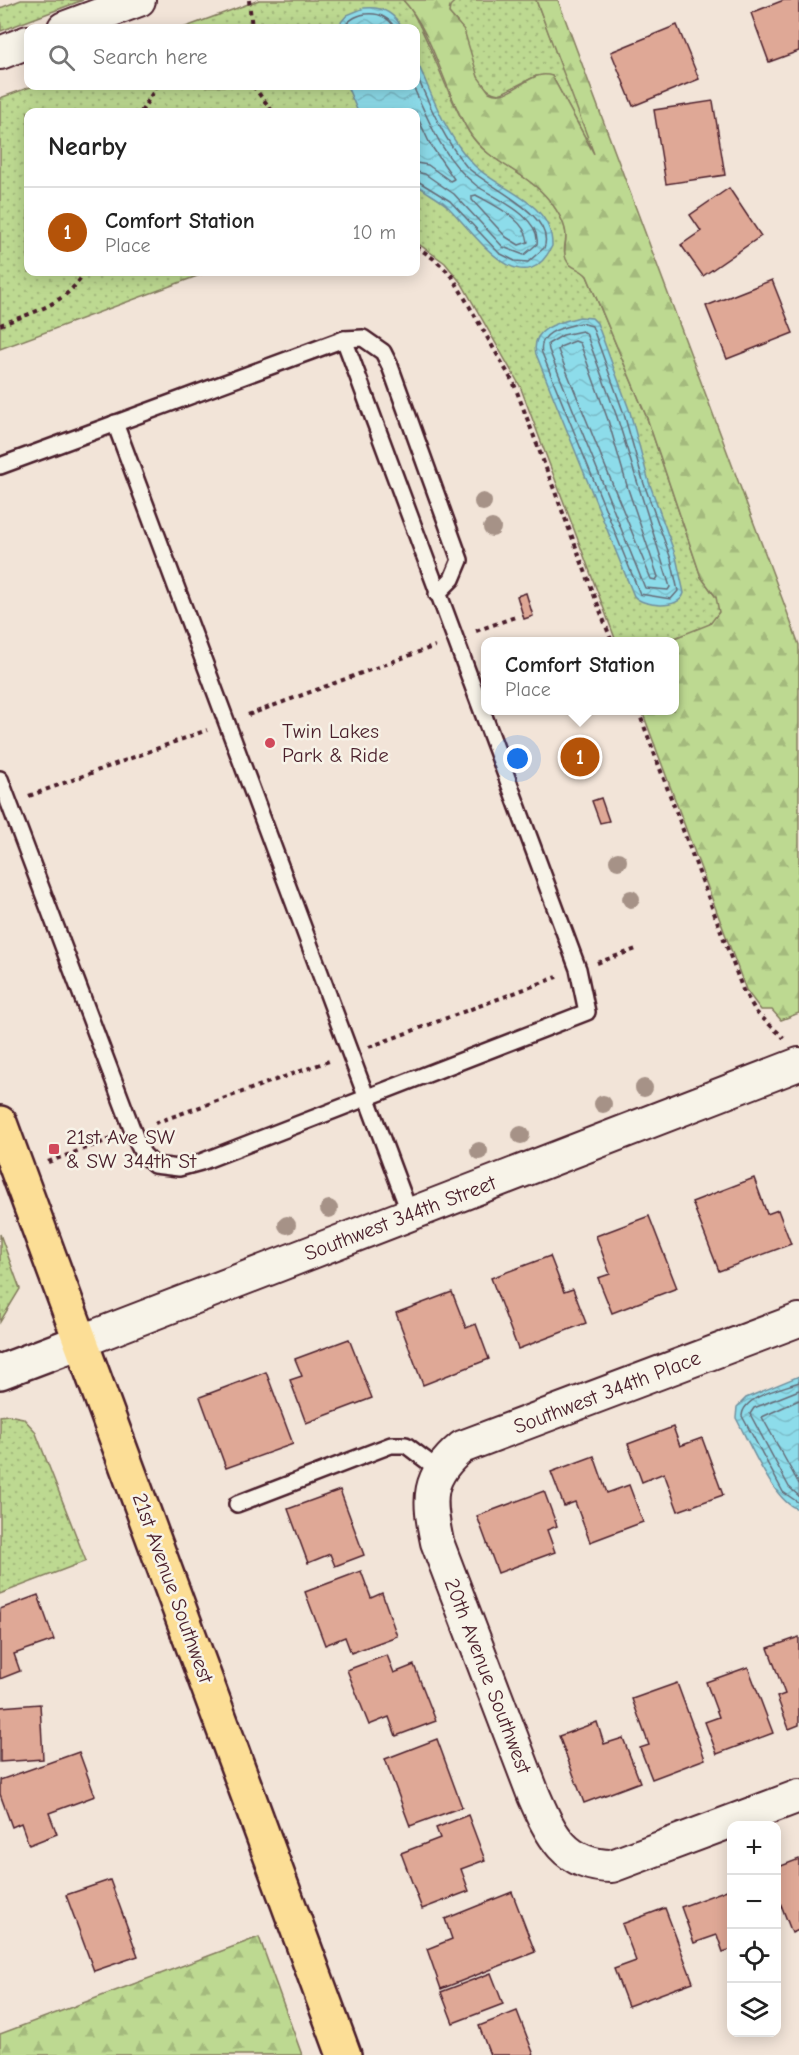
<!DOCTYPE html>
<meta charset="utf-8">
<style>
body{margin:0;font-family:"Comic Neue",sans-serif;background:#f2f2f2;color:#222}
.controls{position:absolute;right:18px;bottom:18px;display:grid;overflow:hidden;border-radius:12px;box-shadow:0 3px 15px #0003}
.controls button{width:54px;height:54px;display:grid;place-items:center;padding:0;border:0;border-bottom:2px solid #e0e0e0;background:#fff;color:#222;font:30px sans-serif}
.you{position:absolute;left:518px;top:759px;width:21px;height:21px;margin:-15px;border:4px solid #fff;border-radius:50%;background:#1a73e8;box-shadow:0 0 0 9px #1a73e833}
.badge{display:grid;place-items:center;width:39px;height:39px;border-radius:50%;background:#b45309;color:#fff;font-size:20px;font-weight:700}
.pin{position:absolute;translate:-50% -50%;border:3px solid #fff;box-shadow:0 2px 6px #0006}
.popup{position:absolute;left:481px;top:637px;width:198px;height:78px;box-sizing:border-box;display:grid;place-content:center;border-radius:12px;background:#fff;filter:drop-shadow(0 2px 4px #0005);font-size:20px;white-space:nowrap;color:#767676}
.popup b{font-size:22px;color:#222}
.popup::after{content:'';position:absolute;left:50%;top:100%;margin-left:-12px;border:12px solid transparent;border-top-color:#fff}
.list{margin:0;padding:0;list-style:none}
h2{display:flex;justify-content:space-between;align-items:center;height:78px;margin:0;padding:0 24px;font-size:26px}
h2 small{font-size:20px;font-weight:400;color:#767676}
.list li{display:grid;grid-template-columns:39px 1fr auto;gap:18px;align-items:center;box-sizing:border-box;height:90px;padding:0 24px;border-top:2px solid #e0e0e0}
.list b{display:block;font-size:22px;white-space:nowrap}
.list p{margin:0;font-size:20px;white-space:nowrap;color:#767676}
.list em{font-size:20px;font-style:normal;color:#767676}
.icon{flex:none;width:33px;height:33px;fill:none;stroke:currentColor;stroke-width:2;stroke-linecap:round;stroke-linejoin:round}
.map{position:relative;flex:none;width:799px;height:2055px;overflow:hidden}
.search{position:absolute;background:#fff;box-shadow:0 3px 15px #0003;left:24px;top:24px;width:396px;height:66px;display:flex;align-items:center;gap:15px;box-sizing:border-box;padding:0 21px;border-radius:12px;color:#767676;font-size:22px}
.panel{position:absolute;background:#fff;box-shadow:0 3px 15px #0003;left:24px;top:108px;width:396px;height:168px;border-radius:12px}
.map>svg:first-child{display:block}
.grass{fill:url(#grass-dots);stroke:#847c5e;stroke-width:1.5}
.forest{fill:url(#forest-firs);stroke:#847c5e;stroke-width:1.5}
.water{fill:url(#water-waves);stroke:#72909e;stroke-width:1.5}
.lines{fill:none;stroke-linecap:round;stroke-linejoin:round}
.shore{stroke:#656b77;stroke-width:1.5}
.building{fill:#dfa896;stroke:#4a1f2b;stroke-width:1.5}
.service-casing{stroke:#4a1f2b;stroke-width:20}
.minor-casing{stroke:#4a1f2b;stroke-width:36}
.tertiary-casing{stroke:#4a1f2b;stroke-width:38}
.primary-casing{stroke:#4a1f2b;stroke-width:38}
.path{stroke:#4a1f2b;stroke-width:4;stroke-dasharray:4.5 4.5;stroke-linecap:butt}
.service{stroke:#f7f3e8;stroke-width:15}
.minor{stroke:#f7f3e8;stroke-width:32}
.tertiary{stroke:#f7f3e8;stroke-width:33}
.primary{stroke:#fcde96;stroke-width:33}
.tree{fill:#a69287}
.poi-dot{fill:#d1495b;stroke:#f7f3e8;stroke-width:2}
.labels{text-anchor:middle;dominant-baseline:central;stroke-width:5;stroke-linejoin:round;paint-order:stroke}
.poi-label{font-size:21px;fill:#4a1f2b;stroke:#f7f3e8;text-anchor:start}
.street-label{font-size:21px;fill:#4a1f2b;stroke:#f7f3e8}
</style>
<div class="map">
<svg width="799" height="2055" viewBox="0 0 799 2055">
<defs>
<pattern id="grass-dots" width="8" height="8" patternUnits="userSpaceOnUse" patternTransform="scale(1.5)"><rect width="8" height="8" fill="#bdd991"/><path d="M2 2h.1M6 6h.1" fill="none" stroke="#a4ba7d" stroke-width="1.8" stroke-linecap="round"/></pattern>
<pattern id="forest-firs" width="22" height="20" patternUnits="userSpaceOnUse" patternTransform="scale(1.5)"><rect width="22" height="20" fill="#bdd991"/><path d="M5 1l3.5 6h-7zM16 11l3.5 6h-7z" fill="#a4ba7d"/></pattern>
<pattern id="water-waves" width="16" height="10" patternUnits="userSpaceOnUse" patternTransform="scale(1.5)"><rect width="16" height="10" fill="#8ddcea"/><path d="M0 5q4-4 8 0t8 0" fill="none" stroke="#7bbcc9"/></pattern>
</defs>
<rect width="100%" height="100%" fill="#f2e4d8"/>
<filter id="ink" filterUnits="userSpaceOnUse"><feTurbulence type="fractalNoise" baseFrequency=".0167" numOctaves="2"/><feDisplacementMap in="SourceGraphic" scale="12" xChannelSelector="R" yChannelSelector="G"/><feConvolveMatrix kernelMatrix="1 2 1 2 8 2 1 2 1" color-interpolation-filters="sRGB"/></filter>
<g filter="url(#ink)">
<g class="grass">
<path d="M21,0h62l-82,31 -1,-23z"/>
<path d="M259,0h144l7,8c24,39 35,86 59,124 20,32 57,39 80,67 7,10 17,24 17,37 0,6 -3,13 -1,18 5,13 15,12 22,22l60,142 54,159 17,23 1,12c-15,32 -74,29 -103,29l-96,-255 -58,-102 -17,-21 -29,-21v-130h-388v160h180l-208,77v-251l33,-12h383v-58h-233z"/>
<path d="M456,0h80l62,161 -46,-85h-16l-36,18c-27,-1 -30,-47 -39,-66 -3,-6 -8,-10 -12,-15l1,-8z"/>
<path d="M0,1234l20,55 -20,33z"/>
<path d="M8,1415l15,3 12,13 51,130 -86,33v-178z"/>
</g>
<g class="forest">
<path d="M403,0h53l-6,6 -1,7 15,17 14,47 11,15c23,11 39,-24 63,-16l42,78 -58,-154h22l228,609 13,36v368l-18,7 -9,-10h-11l-15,-20 -104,-279 32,-1v-68l-7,-1 43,-17 9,-12 -3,-15 -15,-20 -54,-159 -60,-142c-6,-8 -17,-7 -21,-17 -3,-7 0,-14 0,-22 0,-13 -9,-27 -17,-37 -23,-29 -60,-36 -80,-68 -24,-39 -36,-100 -66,-132z"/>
<path d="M259,1937l43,118h-302v-21z"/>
</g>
<g class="water">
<path d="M364,8c17,-2 30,4 38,20h-66l11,-13z"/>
<path d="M416,59c16,36 29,75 56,104 24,27 81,37 80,83 -30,63 -82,-19 -106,-41 -9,-8 -21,-13 -30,-21v-72h-58l-11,-26h69z"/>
<path d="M580,317l12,1 5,5 33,89 19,70 27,75 8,36c-4,17 -41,14 -50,3l-98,-242c-6,-26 24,-32 44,-37z"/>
<path d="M799,1376v133c-24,-4 -51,-69 -63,-91l1,-11 9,-9z"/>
</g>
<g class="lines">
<g class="shore">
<path d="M343,28c13,-18 40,-20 52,0"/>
<path d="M416,74c14,32 27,64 50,92 17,19 91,48 78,82l-16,14 -13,-1 -16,-8 -49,-52 -34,-21"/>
<path d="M413,86c16,36 31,75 64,100 18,12 64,31 60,58l-13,11 -21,-8 -49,-53 -29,-20 -9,-2"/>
<path d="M416,114l14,30 24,35 -4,2 -22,-16 -12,-2"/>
<path d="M476,195c17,10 50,24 52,47l-9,3 -13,-8 -34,-37v-4z"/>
<path d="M581,323l11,3 32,88 20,70 27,75 7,32 -7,8 -31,-5 -98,-241c-5,-22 23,-26 39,-30z"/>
<path d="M582,331l4,2 31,84 53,170 -2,3 -23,-2 -96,-238 -1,-6 15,-9z"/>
<path d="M575,341l5,2 28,77 20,69 30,88 -2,3 -5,-1 -93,-229 2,-3z"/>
<path d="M799,1382c-16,6 -56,14 -57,34l41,76 16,11"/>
<path d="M799,1390l-45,18 -4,6 39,73 10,9"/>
<path d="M799,1400l-37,17 37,67"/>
</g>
</g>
<g class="building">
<path d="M784,0h15v51l-30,11 -18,-49z"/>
<path d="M677,25l22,54 -66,27 -22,-54z"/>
<path d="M713,101l12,74 -59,9 -12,-74z"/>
<path d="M729,188l32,48 -58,40 -22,-31 20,-14 -11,-16z"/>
<path d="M772,280l21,53 -66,26 -21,-53z"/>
<path d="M526,593l7,23 -9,3 -7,-23z"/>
<path d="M583,749l5,14 -11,3 -5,-14z"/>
<path d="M601,798l8,23 -9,2 -8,-22z"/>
<path d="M754,1178l13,36 11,-4 13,34 -72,27 -27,-69z"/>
<path d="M649,1216l28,72 -65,25 -14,-35 12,-4 -14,-38z"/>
<path d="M550,1256l14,36 9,-3 13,34 -68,26 -27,-71z"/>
<path d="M452,1292l14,36 10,-4 13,35 -66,26 -27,-72z"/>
<path d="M349,1339l23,59 -66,25 -16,-43 12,-4 -7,-17z"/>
<path d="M266,1372l27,72 -67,24 -26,-71z"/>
<path d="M673,1427l7,19 22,-8 21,57 -45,16 -14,-38 -22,9 -14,-38z"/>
<path d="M594,1456l13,37 22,-8 14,37 -53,20 -15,-40 -11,4 -13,-34z"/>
<path d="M340,1490l24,65 -29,11 -5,-12 -22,9 -20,-54z"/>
<path d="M544,1491l13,35 -10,4 8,22 -57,21 -21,-57z"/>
<path d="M361,1571l10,27 11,-5 15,43 -46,17 -6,-16 -20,8 -20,-53z"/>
<path d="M38,1595l16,45 -40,14 6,17 -20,8v-70z"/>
<path d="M799,1637v88l-10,4 -12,-32 8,-3 -17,-46z"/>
<path d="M387,1655l7,18 20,-8 22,56 -40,15 -7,-19 -20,8 -22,-55z"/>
<path d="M748,1667l25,66 -56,21 -12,-32 14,-5 -13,-35z"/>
<path d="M677,1683l28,76 -53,20 -12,-31 9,-3 -17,-46z"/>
<path d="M40,1704l3,55 -43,3v-55z"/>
<path d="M597,1722l7,22 19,-6 17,44 -56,21 -25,-67z"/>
<path d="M437,1739l25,68 -52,19 -25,-67z"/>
<path d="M79,1752l16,44 -46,17 8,21 -28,11 -8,-22 -9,4 -12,-33v-14z"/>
<path d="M468,1815l17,45 -24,9 8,22 -47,18 -21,-56 39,-15 -4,-10z"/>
<path d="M799,1859v71l-7,3 -16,-41v-24z"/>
<path d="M110,1880l28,76 -44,15 -28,-76z"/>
<path d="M732,1888v61l-9,3 -6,-17 -23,8 -13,-36z"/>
<path d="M512,1892l23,60 -94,37 -14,-40 25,-10 -7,-20z"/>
<path d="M665,1908l28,74 -65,24 -14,-37 22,-8 -14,-37z"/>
<path d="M491,1973l12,31 -50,19 -12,-31z"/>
<path d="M517,2011l17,44h-44l-11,-29z"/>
</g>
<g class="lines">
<g class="service-casing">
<g id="service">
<path d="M115,423l295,791"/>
<path d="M0,466l344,-127 19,-1 20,14 7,14 70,194 -8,19 -15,15"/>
<path d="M0,779l137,363 6,12 11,11 25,3 22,-6 386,-150 -9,-43 -234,-630"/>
<path d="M237,1504l154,-59h15l33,25"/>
</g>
</g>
<g class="minor-casing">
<g id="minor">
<path d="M64,28l75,-28"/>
<path d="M0,53l28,-11"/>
<path d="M799,1320l-337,127c-36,30 -34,52 -25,95l97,254c17,39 31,70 78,70l187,-70"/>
<path d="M82,1341l717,-277"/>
</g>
</g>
<g class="tertiary-casing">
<path id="tertiary" d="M0,1372l82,-31"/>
</g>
<g class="primary-casing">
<path id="primary" d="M0,1123l344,932"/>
</g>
<g class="path">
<path d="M249,0l3,28"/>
<path d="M253,86l20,26"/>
<path d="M141,112l16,-26"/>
<path d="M416,246l18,13 18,17 62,108 98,258"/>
<path d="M0,325c34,-13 66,-21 85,-53"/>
<path d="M476,631l39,-14"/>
<path d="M638,710l105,280 14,23 27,25"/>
<path d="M248,715l187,-69"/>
<path d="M29,796l178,-66"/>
<path d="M597,963l42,-15"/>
<path d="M369,1047l188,-70"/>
<path d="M155,1123l174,-62"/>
<path d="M48,1162l66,-24"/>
</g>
<use href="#service" class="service"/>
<use href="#minor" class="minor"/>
<use href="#tertiary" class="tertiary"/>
<use href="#primary" class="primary"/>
</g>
<g class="tree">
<circle cx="483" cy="502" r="9"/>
<circle cx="492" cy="528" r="9"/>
<circle cx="618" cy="861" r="9"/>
<circle cx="631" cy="899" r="9"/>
<circle cx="644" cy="1088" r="9"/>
<circle cx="603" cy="1104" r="9"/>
<circle cx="521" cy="1135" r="9"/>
<circle cx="479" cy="1151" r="9"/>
<circle cx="329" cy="1209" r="9"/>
<circle cx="287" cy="1225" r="9"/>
</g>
</g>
<g class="poi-dot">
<circle cx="270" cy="743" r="6"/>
<rect x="48" y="1143" width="12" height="12" rx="3"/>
</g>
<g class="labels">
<g class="poi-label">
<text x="282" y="731">Twin Lakes<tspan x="282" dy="24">Park &amp; Ride</tspan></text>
<text x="66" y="1137">21st Ave SW<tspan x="66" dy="24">&amp; SW 344th St</tspan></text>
</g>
<g class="street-label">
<text transform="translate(400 1218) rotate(-21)">Southwest 344th Street</text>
<text transform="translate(607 1392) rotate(-21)">Southwest 344th Place</text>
<text transform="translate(173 1588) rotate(70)">21st Avenue Southwest</text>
<text transform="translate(488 1676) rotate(69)">20th Avenue Southwest</text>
</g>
</g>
</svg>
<div class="controls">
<button>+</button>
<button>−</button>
<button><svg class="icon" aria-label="locate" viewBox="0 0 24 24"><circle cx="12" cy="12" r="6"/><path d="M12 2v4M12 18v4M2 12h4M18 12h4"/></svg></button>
<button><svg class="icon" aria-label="layers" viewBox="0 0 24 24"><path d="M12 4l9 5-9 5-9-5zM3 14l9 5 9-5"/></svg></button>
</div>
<div class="you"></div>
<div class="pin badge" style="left:580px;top:757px">1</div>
<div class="popup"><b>Comfort Station</b>Place</div>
<div class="search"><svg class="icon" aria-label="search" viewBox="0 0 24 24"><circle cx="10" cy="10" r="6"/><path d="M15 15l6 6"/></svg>Search here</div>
<section class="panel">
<h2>Nearby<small></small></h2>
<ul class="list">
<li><span class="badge">1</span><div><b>Comfort Station</b><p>Place</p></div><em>10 m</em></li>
</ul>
</section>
</div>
